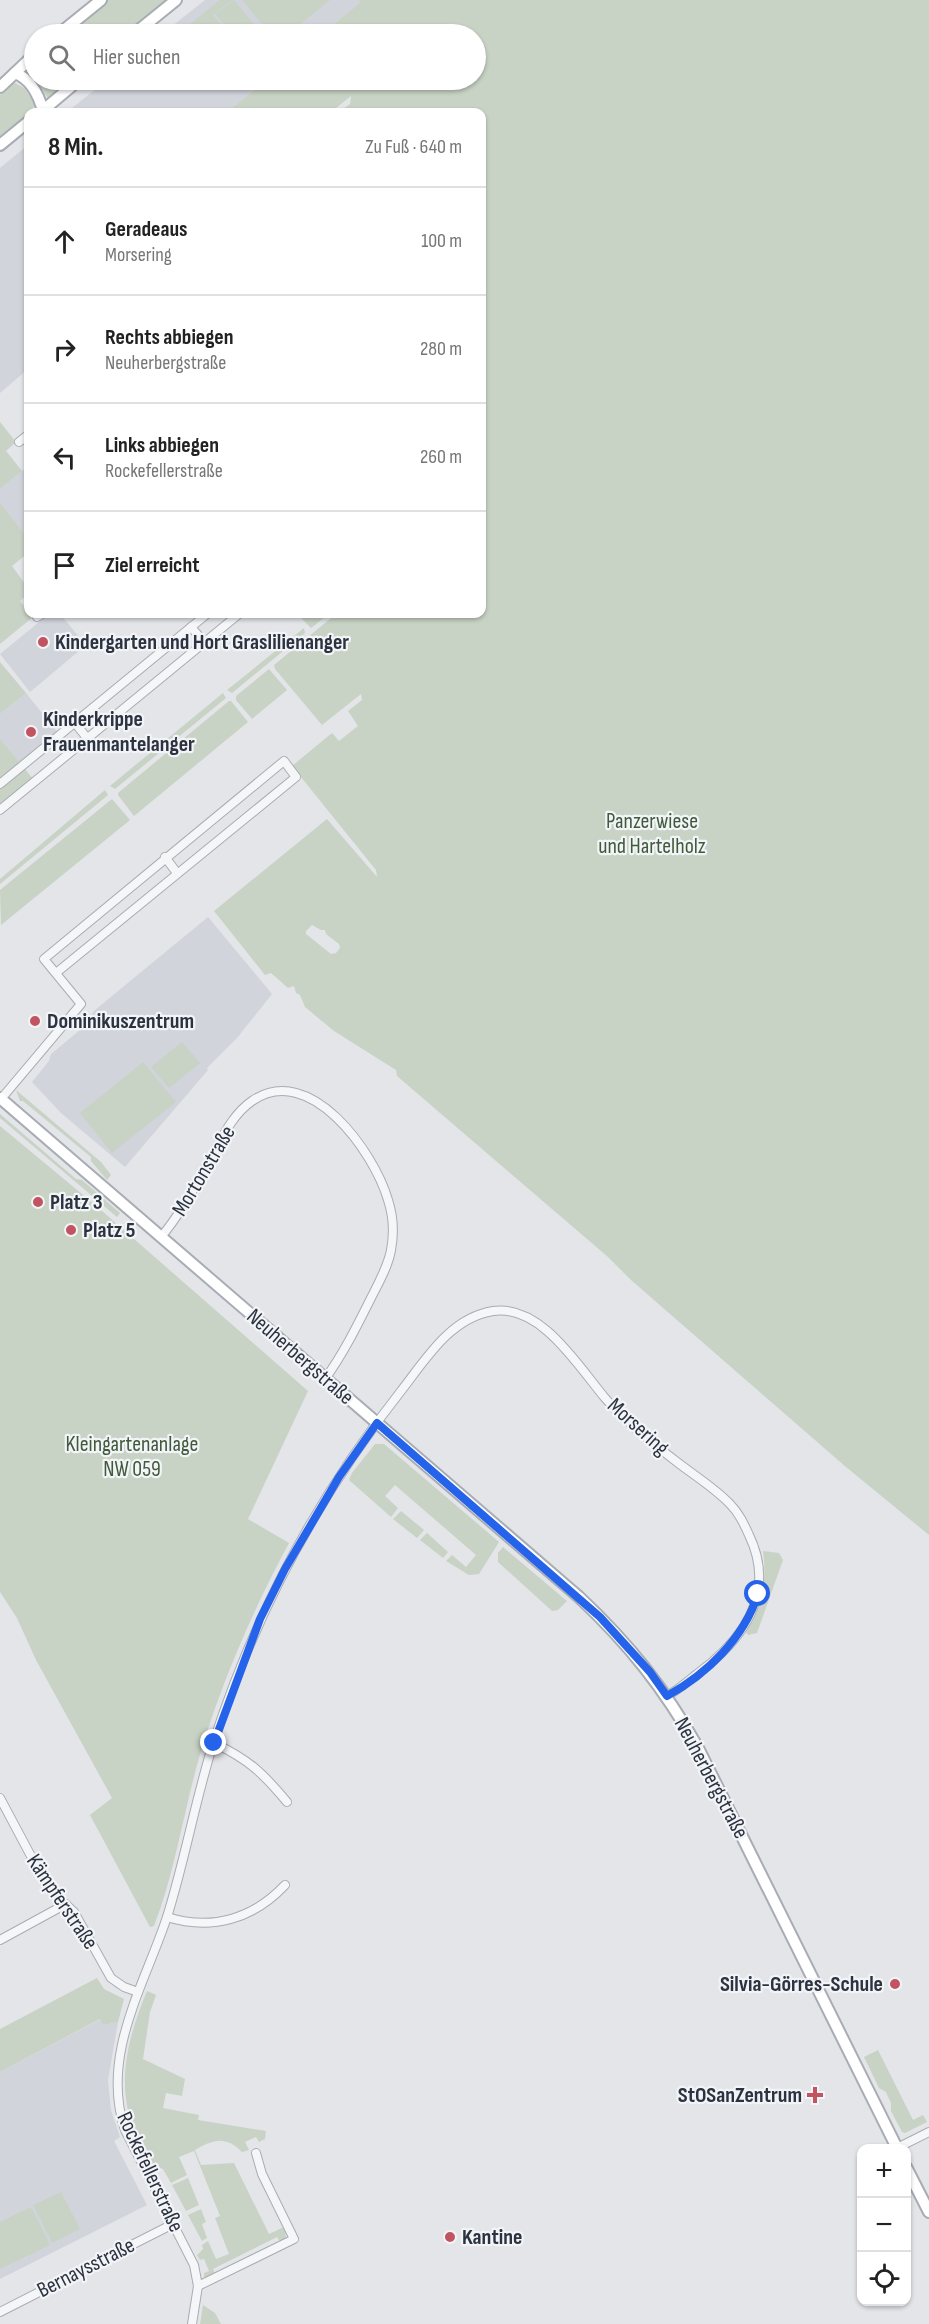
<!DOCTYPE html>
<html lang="de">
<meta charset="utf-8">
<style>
body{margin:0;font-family:"Sofia Sans Condensed",sans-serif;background:#f6f6f6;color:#222}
.controls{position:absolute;right:18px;bottom:18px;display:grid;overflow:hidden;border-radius:12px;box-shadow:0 2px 4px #0004}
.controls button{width:54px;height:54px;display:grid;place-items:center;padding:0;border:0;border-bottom:2px solid #e0e0e0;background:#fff;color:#222;font:30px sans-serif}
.stop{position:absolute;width:18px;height:18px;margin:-14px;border:4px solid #2563eb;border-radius:50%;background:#fff}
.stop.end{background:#2563eb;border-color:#fff;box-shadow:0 2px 6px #0008}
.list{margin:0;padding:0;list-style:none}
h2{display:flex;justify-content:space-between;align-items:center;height:78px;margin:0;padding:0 24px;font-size:26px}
h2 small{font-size:20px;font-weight:400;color:#767676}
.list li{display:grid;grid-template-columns:39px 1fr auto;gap:18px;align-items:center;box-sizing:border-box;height:108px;padding:0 24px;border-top:2px solid #e0e0e0}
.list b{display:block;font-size:22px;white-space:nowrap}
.list p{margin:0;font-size:20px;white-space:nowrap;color:#767676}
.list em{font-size:20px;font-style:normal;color:#767676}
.icon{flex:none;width:33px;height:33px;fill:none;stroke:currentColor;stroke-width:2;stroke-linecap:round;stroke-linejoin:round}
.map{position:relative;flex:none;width:929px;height:2324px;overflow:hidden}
.search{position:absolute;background:#fff;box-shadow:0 2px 4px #0004;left:24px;top:24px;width:462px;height:66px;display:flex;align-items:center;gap:15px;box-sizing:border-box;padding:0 21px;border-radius:33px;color:#767676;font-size:22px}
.panel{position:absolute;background:#fff;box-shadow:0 2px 4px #0004;left:24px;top:108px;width:462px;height:510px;border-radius:12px}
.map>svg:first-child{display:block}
.built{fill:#d1d4db}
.green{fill:#c8d3c5;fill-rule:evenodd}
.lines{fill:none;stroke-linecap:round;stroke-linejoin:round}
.street-casing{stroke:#a8acb3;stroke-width:10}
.secondary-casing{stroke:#a8acb3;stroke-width:14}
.street{stroke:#f5f6f8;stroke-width:8}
.secondary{stroke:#fff;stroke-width:10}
.route{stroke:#2563eb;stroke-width:8}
.poi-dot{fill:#c25461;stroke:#f2f4f7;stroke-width:2}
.labels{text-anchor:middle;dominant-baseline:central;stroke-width:4.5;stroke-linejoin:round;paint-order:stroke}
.poi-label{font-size:22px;font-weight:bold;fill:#2c3340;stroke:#f2f4f7;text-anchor:start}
.park-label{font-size:22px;fill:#405a3b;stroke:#f2f4f7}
.street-label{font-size:22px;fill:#2c3340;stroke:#f2f4f7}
</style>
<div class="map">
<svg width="929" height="2324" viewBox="0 0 929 2324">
<rect width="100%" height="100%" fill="#e3e5e9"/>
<g class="built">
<path d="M205,0h154l2,3 -39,31h-160z"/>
<path d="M107,80h160l-35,28 3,4h-168z"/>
<path d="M28,145v224l-28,24v-225z"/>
<path d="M28,466v64l-4,3 -24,-30v-14z"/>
<path d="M49,614h11l26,31 -56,47 -30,-38z"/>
<path d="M26,693l32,40 -37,31 -21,-26v-24z"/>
<path d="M208,917l64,77 -35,44 -30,30 1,2 -83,97 -64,-54 -29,-31 17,-21 2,-7 29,-24 15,-20z"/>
<path d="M101,2019l3,6 14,-3 -10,58 3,30 9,27 -6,4 33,64 -147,74v-207z"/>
</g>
<g class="green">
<path d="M106,0h62l-42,34h-62z"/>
<path d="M220,0h12l-19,15 16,19h-51z"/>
<path d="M234,0l24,29 -8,5h-18l-17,-20z"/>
<path d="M242,0h88l-42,34h-18z"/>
<path d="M359,0h570v1535l-83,-68 -215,-187 -23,-23 -211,-181 -1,-6 -62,-39 -29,-24 -5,-12 -4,-2 -2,-7 -6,2 -17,-15 -6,2 -51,-64 113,-92 50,58 -1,-7 -84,-104 40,-33 7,8 19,-15 -10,-15 14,-11 -1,-6 -39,31 -47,-56 -1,-4 62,-51h146v-502h-143l11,-8 1,-8 -20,16h-96l-3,-4 35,-28h209v-46h-154l38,-31zM312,925l9,5h4l1,4 13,10 1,4 -4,5 -5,1 -25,-20v-3z"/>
<path d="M34,59v21h37l-23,18 -24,-30z"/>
<path d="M15,83l9,5 11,16 -4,8 -31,26v-43l8,-10z"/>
<path d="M0,422l16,20 -10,9 16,20 -22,18z"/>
<path d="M0,503l24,30 4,-3v23l-16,13 16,22v6l-8,7 13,16 -33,27z"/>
<path d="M297,614h32l-18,14z"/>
<path d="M304,628l1,5 -73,60 -5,-3z"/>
<path d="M0,662l26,31 -26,21z"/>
<path d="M269,669l18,21 -35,29 -16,-19v-4z"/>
<path d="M223,693l3,5 -111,91 -5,-3z"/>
<path d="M229,701h2l17,21 -114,94 -16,-21v-2z"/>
<path d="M0,738l33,41 -33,27z"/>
<path d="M105,790l3,5 -108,89v-5z"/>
<path d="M112,799l18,21 -129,105 -1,-35z"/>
<path d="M182,1042l18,21 -31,25 -18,-21z"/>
<path d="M143,1062l33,40 -64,51 -32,-40z"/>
<path d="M16,1090l85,72 10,13 -4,5 -16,-19v-4l-68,-56h-3z"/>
<path d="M0,1114l76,65 6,1 38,33 -3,4 -117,-99z"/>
<path d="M0,1126l94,78 214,187 -60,128 41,24c-37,69 -68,140 -90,215 -16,56 -24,114 -45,168l-4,1 -60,-112 22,-17 -76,-138 -19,-42 -17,-26z"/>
<path d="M375,1444h9l115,98 -20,32 -10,1 -23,-14 6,-6 14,12 10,-12 -81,-70 -10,11 13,12 -7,9 -42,-37 3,-7z"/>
<path d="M401,1511l23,19 -7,8 -24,-19z"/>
<path d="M427,1533l21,19 -5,6 -23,-18z"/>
<path d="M503,1547l64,54 -9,9 -6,1 -54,-49v-9z"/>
<path d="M763,1551l16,2 4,7 -26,73 -9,2 -2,-3c17,-27 21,-50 17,-81z"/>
<path d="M97,1978l7,11 20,10 -6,23 -14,3 -4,-6 -100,53v-43z"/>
<path d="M147,1991l9,4 -6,17 -7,47 42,20 -3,17 -16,-3 -3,15 36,7 -1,5 68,11 -1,8 -6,3 -3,-5 -11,5 4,8 -7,2c-16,-16 -28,-13 -47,-2l6,15 33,-2 35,71 15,-7 2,10 -5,6 -4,-6 -64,32 2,5 -8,4 -3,-1v-4l5,-2 -5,-12 -4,1 -3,-5 6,-6 -1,-4 6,-4 8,18 13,-5 -14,-36 5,-2 -26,-65 -15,6 8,18 -16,8 -8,-14 -10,-2c-8,-16 -18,-33 -23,-50 -13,-41 1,-88 17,-126z"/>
<path d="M878,2050l35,70 10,-5 4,7 -22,11 -3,-1 -11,-21v-8l-5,-11 -7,-4 -15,-31z"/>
<path d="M188,2178l11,27 -13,6 -14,-26z"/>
<path d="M61,2192l19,37 -28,14 -19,-38z"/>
<path d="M31,2207l19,38 -50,24v-47z"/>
<path d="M201,2209l5,13 -4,2 5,14 -5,3 -14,-26z"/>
<path d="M203,2305l12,8 6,11h-21z"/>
</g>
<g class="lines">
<g class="street-casing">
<g id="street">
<path d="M19,442l9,-7"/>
<path d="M37,617l5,-3"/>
<path d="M191,627l13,15"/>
<path d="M75,723l12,15"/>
<path d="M0,784l207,-170"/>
<path d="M0,810l239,-196"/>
<path d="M165,857l12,16"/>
<path d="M1,1099l80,-95 -37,-45 240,-198 12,16 -240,196"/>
<path d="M161,1237c21,-25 35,-53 51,-81 11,-20 21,-42 40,-55 58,-40 122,51 136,99 5,15 6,34 3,50 -3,17 -13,34 -21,50 -14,28 -27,54 -45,79"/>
<path d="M214,1743c35,17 48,29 73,59"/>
<path d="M0,1798l48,90 26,24 37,66 13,9 14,5"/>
<path d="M167,1917c45,14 86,2 118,-32"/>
<path d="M0,1940l66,-36"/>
<path d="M897,2148l32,-16"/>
<path d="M198,2286l96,-47 -32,-65 -6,-21"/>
<path d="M0,2312l173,-88"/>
<path d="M192,2324l6,-38 -4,-21 -69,-135c-25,-74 19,-144 42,-213 18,-57 28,-116 46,-173 41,-128 104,-247 188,-353 25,-32 49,-73 92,-80 48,-7 85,55 112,87 21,24 47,45 72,64 18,14 38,26 53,42 9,9 14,20 19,31 28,58 -6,105 -52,139 -10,8 -19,16 -30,22"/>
</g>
</g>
<g class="secondary-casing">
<g id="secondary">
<path d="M59,34l42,-34"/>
<path d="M134,34l42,-34"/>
<path d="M15,73c16,6 24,23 28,38"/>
<path d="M0,87l34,-32"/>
<path d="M41,112l38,-32"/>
<path d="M0,145l28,-23"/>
<path d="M0,1098l579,499c50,47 85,91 119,151l199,400"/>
<path d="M906,2167l23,45"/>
</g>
</g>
<use href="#street" class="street"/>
<use href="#secondary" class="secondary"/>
</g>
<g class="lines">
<path class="route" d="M214,1743l46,-124 25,-50 54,-92 38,-54 223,194 50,55 17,24c40,-22 77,-58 91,-102"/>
</g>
<g class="poi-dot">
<circle cx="43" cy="642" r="6"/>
<circle cx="31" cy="732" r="6"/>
<circle cx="35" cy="1021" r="6"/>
<circle cx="38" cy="1202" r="6"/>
<circle cx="71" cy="1230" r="6"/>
<circle cx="895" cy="1984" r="6"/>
<path d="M812 2086h6v6h6v6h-6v6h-6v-6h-6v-6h6z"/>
<circle cx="450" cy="2237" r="6"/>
</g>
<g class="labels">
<g class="poi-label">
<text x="55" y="642">Kindergarten und Hort Graslilienanger</text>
<text x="43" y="719">Kinderkrippe<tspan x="43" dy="25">Frauenmantelanger</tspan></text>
<text x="47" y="1021">Dominikuszentrum</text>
<text x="50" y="1202">Platz 3</text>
<text x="83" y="1230">Platz 5</text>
<text x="883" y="1984" text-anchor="end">Silvia-Görres-Schule</text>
<text x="802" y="2095" text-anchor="end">StOSanZentrum</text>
<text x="462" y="2237">Kantine</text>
</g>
<g class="park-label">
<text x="652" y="821">Panzerwiese<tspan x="652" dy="25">und Hartelholz</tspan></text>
<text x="132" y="1444">Kleingartenanlage<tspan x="132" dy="25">NW 059</tspan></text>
</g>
<g class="street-label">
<text transform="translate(204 1171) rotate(-59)">Mortonstraße</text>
<text transform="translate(300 1357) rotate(41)">Neuherbergstraße</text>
<text transform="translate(638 1427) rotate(42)">Morsering</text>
<text transform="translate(711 1778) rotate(62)">Neuherbergstraße</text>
<text transform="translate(62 1902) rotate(56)">Kämpferstraße</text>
<text transform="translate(150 2172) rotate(65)">Rockefellerstraße</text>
<text transform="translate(86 2268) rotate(-27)">Bernaysstraße</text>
</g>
</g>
</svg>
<div class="controls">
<button>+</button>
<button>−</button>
<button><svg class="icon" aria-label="locate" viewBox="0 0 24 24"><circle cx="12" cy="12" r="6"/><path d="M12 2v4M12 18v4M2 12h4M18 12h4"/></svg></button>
</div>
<div class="stop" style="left:758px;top:1594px"></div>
<div class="stop end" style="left:214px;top:1743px"></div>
<div class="search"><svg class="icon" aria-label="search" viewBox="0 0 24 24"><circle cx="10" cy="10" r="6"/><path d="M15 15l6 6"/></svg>Hier suchen</div>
<section class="panel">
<h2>8 Min.<small>Zu Fuß · 640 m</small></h2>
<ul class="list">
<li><svg class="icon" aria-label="ahead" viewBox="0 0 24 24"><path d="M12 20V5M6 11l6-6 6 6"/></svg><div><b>Geradeaus</b><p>Morsering</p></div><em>100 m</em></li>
<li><svg class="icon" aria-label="right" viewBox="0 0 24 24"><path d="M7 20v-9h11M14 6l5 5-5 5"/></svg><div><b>Rechts abbiegen</b><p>Neuherbergstraße</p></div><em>280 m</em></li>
<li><svg class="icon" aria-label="left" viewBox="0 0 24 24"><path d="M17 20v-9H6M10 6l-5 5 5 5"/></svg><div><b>Links abbiegen</b><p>Rockefellerstraße</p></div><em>260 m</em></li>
<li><svg class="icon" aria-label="arrive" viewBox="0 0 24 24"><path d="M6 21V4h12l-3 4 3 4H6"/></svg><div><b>Ziel erreicht</b></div></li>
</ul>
</section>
</div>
